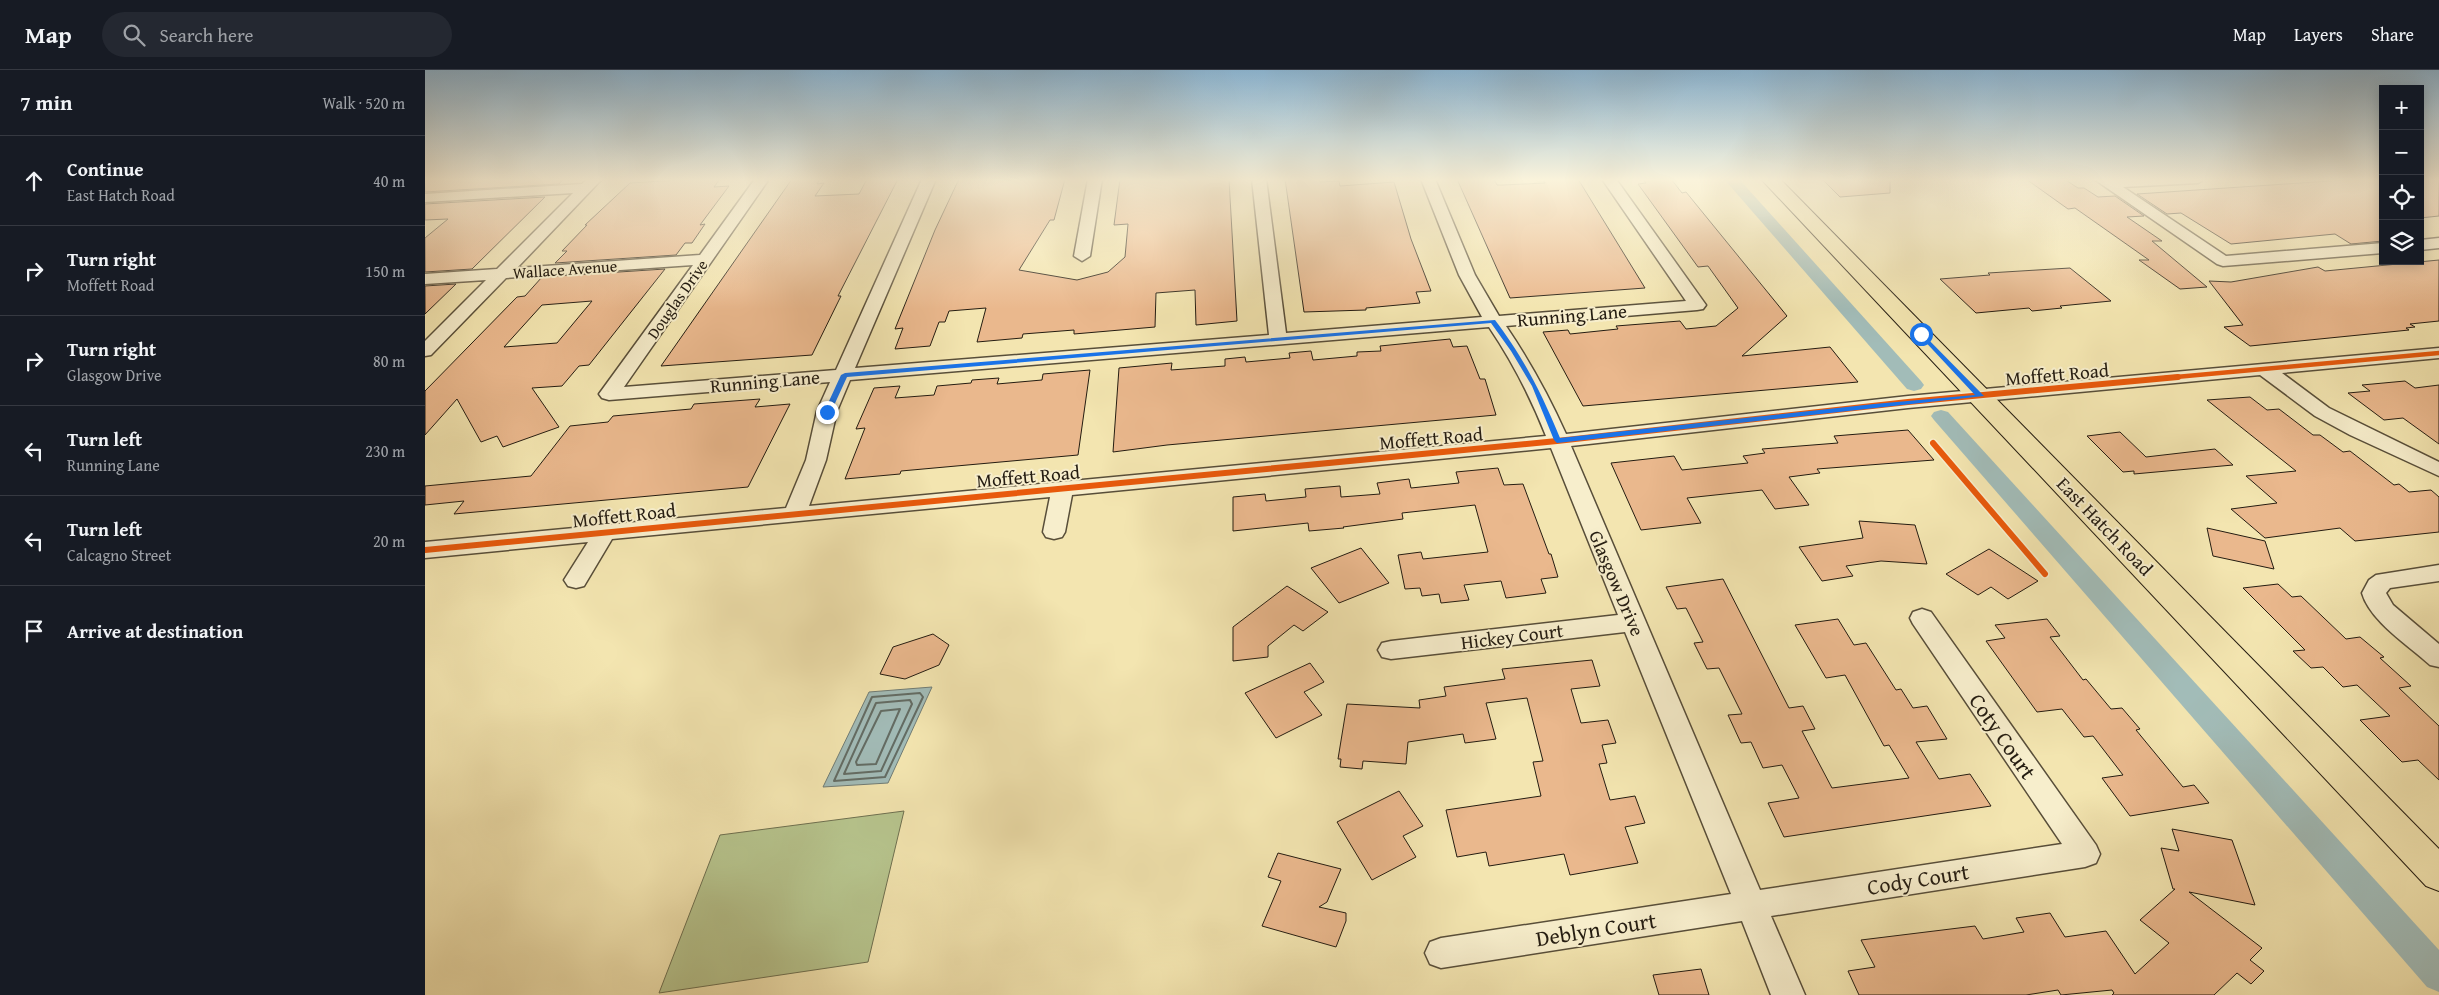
<!DOCTYPE html>
<meta charset="utf-8">
<style>
body{margin:0;font-family:"Gentium Book Plus",serif;background:#242831;color:#f1f3f6}
.controls{position:absolute;right:15px;top:15px;display:grid;overflow:hidden;border-radius:0px;box-shadow:0 2px 12px #0003}
.controls button{width:45px;height:45px;display:grid;place-items:center;padding:0;border:0;border-bottom:1px solid #363941;background:#171b24;color:#f1f3f6;font:25px sans-serif}
.stop{position:absolute;width:15px;height:15px;margin:-11px;border:4px solid #1a73e8;border-radius:50%;background:#fff}
.stop.end{background:#1a73e8;border-color:#fff;box-shadow:0 1px 5px #0008}
.list{margin:0;padding:0;list-style:none}
h2{display:flex;justify-content:space-between;align-items:center;height:65px;margin:0;padding:0 20px;font-size:21px}
h2 small{font-size:16px;font-weight:400;color:#9ea1a6}
.list li{display:grid;grid-template-columns:32px 1fr auto;gap:15px;align-items:center;box-sizing:border-box;height:90px;padding:0 20px;border-top:1px solid #363941}
.list b{display:block;font-size:19px;white-space:nowrap}
.list p{margin:0;font-size:16px;white-space:nowrap;color:#9ea1a6}
.list em{font-size:16px;font-style:normal;color:#9ea1a6}
.icon{flex:none;width:28px;height:28px;fill:none;stroke:currentColor;stroke-width:2;stroke-linecap:round;stroke-linejoin:round}
.map{position:relative;flex:none;width:2014px;height:925px;overflow:hidden}
header{display:flex;align-items:center;gap:30px;box-sizing:border-box;height:70px;padding:0 25px;background:#171b24;border-bottom:1px solid #363941}
header strong{font-size:24px}
nav{display:flex;gap:28px;margin-inline-start:auto;font-size:18px}
.search{width:350px;height:45px;background:#242831;display:flex;align-items:center;gap:12px;box-sizing:border-box;padding:0 18px;border-radius:28px;color:#9ea1a6;font-size:19px}
main{display:flex}
aside{flex:1;background:#171b24}
.map>svg:first-child{display:block}
.green{fill:#b7c58e;stroke:#6e7050}
.water{fill:#a2bcb8;stroke:#707c75}
.lines{fill:none;stroke-linecap:round;stroke-linejoin:round}
.shore{stroke:#636c64;stroke-width:2}
.canal{fill:#a2bcb8;fill-rule:evenodd}
.building{fill:#eab88d;stroke:#241c11;fill-rule:evenodd}
.street-casing{stroke:#584e39;stroke-width:3}
.primary-casing{stroke:#241c11;stroke-width:2}
.street{fill:#f7eecc;fill-rule:evenodd}
.primary{fill:#f3e5b0;fill-rule:evenodd}
.cycleway-far1-casing{stroke:#f7eecc;stroke-width:7}
.cycleway-casing{stroke:#f7eecc;stroke-width:9}
.cycleway-far1{stroke:#e8590c;stroke-width:4.5}
.cycleway{stroke:#e8590c;stroke-width:6}
.route{fill:#1a73e8}
.labels{text-anchor:middle;dominant-baseline:central;stroke-width:4;stroke-linejoin:round;paint-order:stroke}
.far-street-label{font-size:16px;fill:#241c11;stroke:#f7eecc}
.street-label{font-size:19px;fill:#241c11;stroke:#f7eecc}
.near-street-label{font-size:22px;fill:#241c11;stroke:#f7eecc}
</style>
<header>
<strong>Map</strong>
<div class="search"><svg class="icon" aria-label="search" viewBox="0 0 24 24"><circle cx="10" cy="10" r="6"/><path d="M15 15l6 6"/></svg>Search here</div>
<nav><a>Map</a><a>Layers</a><a>Share</a></nav>
</header>
<main>
<aside>
<h2>7 min<small>Walk · 520 m</small></h2>
<ul class="list">
<li><svg class="icon" aria-label="ahead" viewBox="0 0 24 24"><path d="M12 20V5M6 11l6-6 6 6"/></svg><div><b>Continue</b><p>East Hatch Road</p></div><em>40 m</em></li>
<li><svg class="icon" aria-label="right" viewBox="0 0 24 24"><path d="M7 20v-9h11M14 6l5 5-5 5"/></svg><div><b>Turn right</b><p>Moffett Road</p></div><em>150 m</em></li>
<li><svg class="icon" aria-label="right" viewBox="0 0 24 24"><path d="M7 20v-9h11M14 6l5 5-5 5"/></svg><div><b>Turn right</b><p>Glasgow Drive</p></div><em>80 m</em></li>
<li><svg class="icon" aria-label="left" viewBox="0 0 24 24"><path d="M17 20v-9H6M10 6l-5 5 5 5"/></svg><div><b>Turn left</b><p>Running Lane</p></div><em>230 m</em></li>
<li><svg class="icon" aria-label="left" viewBox="0 0 24 24"><path d="M17 20v-9H6M10 6l-5 5 5 5"/></svg><div><b>Turn left</b><p>Calcagno Street</p></div><em>20 m</em></li>
<li><svg class="icon" aria-label="arrive" viewBox="0 0 24 24"><path d="M6 21V4h12l-3 4 3 4H6"/></svg><div><b>Arrive at destination</b></div></li>
</ul>
</aside>
<div class="map">
<svg width="2014" height="925" viewBox="0 0 2014 925">
<rect width="100%" height="100%" fill="#f3e5b0"/>
<filter id="stains"><feTurbulence type="fractalNoise" baseFrequency=".004" numOctaves="4"/><feColorMatrix values="0 0 0 0 .2 0 0 0 0 .09 0 0 0 0 .02 0 0 0 .5 -.17"/></filter>
<radialGradient id="worn" r=".72"><stop offset=".6" stop-color="#630" stop-opacity="0"/><stop offset="1" stop-color="#630" stop-opacity=".3"/></radialGradient>
<path class="green" d="M479,741l-36,151 -209,31 61,-158z"/>
<path class="water" d="M507,617l-44,96 -65,4 46,-95z"/>
<g class="lines">
<g class="shore">
<path d="M495,623l3,4 -38,80 -51,4 38,-84z"/>
<path d="M485,630l2,4 -31,67 -37,3 32,-71z"/>
<path d="M475,639l-24,55 -19,1 -1,-3 25,-51z"/>
</g>
<g class="canal">
<path d="M1299,109h15l182,202 3,4 -3,4 -7,2 -7,-2z"/>
<path d="M1516,340l7,2 491,538v42l-12,-5 -493,-567 -3,-4 3,-4z"/>
</g>
</g>
<g class="building">
<path d="M0,109h138l-4,5 -134,8z"/>
<path d="M273,109h22l-6,8 15,-1 -29,39 5,-1 -13,19h-7l-9,12 -121,8 12,-12h-5l25,-26h-2l45,-42z"/>
<path d="M367,109h28l-3,5 7,-1 -9,13 44,-2 8,-15h31l-60,117h3l-29,59 -151,11z"/>
<path d="M534,109h106l-11,41h-4l-31,50 58,10 31,-8 17,-15 3,-33 -14,1 6,-46h109l8,142 -41,4 -1,-35 -39,3 -1,34 -81,7v-4l-51,4 -1,4 -45,4 9,-34 -37,3 -4,11h-6l-9,24 -35,3 8,-21 -8,1 40,-99z"/>
<path d="M860,109h34l1,3 19,-1 1,5 54,-4 17,57 20,52 -15,1 4,11 -54,5v2l-62,2z"/>
<path d="M1032,109h37l3,6h6l42,-2 -2,-4h35l67,109 -135,10z"/>
<path d="M1218,109h28l11,14 4,-1 101,124 -45,40 88,-9 28,35 -275,24 -40,-74 25,-2 2,4 48,-5 -2,-3 64,-5 6,8 30,-3 22,-18 -30,-42 -10,1 -13,-18 -47,-65 8,-1z"/>
<path d="M1397,109h68v14l-50,4z"/>
<path d="M1601,109h38l14,9h6l14,9 17,-1 29,20 -17,1 35,24h-10l55,46 -27,2 -41,-29h10l-74,-52 -7,1z"/>
<path d="M1935,109h23v62l-32,3 -16,-10 -104,10 -50,-31 -14,1 -30,-20z"/>
<path d="M1995,109h19v37l-19,2z"/>
<path d="M120,127l-73,72 -47,3v-34l23,-19 -23,1v-16z"/>
<path d="M2014,190v61l-29,3 5,3 -9,1 3,2 -159,16 -26,-19 19,-2 -34,-44 22,1 87,-15 7,4z"/>
<path d="M1645,198l41,33 -51,5 2,2 -30,3 -3,-3 -53,5 -36,-34 50,-4 -2,-2z"/>
<path d="M240,199l-76,96 -10,1 -17,20 -30,2 27,39 -56,20 -6,-11 -16,6 -24,-43 -32,36v-44l92,-94 8,-1 17,-19zM167,231l-35,42 -53,4 38,-42z"/>
<path d="M31,214l-31,30v-28z"/>
<path d="M1025,269l3,8 14,-1 13,33h5l11,36 -329,30 -54,7 6,-84 53,-5 -1,7 54,-4v-7l20,-2 1,5 44,-4 -1,-5 22,-2 2,9 44,-4v-4l24,-1 -1,-5z"/>
<path d="M665,300l-12,85 -177,16 -1,3 -55,5 20,-51 -9,1 18,-41 26,-2 -5,12 39,-3 3,-9 34,-3 1,-3 27,-2 -2,6 45,-4 1,-6z"/>
<path d="M1980,311l10,7 24,-3v59l-36,-26 -19,2 -36,-27 22,-2 -8,-6z"/>
<path d="M1825,327l17,13 12,-1 34,26h7l23,17 7,-1 44,34 5,-1 10,8 22,-2 8,7v35l-84,9 -15,-13 -75,10 -34,-29 46,-6 -31,-27 50,-5 -89,-71z"/>
<path d="M335,329l-5,8 35,-3 -42,83 -294,27 10,-13 -39,4v-19l106,-10 39,-50 38,-4 5,-6 78,-7 3,-5z"/>
<path d="M1483,360l26,30 -117,9 3,4 -31,4 20,28 -34,4 -13,-19 -75,8 14,25 -60,7 -30,-67 63,-7 8,14 66,-7 -5,-7 22,-3 -3,-4 76,-6 -4,-7z"/>
<path d="M1695,362l26,25 69,-8 18,16 -99,9v-3l-11,1 -36,-36z"/>
<path d="M1073,398l6,17 19,-1 26,70h2l7,23 -17,2 5,14 -40,5 -5,-17 -37,4 5,15 -28,3 -2,-9 -17,2 -2,-8 -15,1 -7,-34 23,-3 2,7 65,-7 -13,-47 -73,8 1,6 -60,8 1,1 -35,3 -1,-8 -75,8v-34l32,-3 1,7 40,-4 -1,-8 35,-3 1,11 39,-3 -3,-11 32,-4 2,9 48,-5 -3,-11z"/>
<path d="M1434,451l56,4 12,39 -46,-3 -35,5 7,10 -31,5 -23,-34 64,-9z"/>
<path d="M1782,458l58,13 9,28 -61,-13z"/>
<path d="M936,478l28,35 -50,20 -28,-35z"/>
<path d="M1564,479l49,32 -30,18 -17,-12 -13,8 -32,-21z"/>
<path d="M1298,509l66,129 14,-2 12,23 -13,2 30,57 77,-10 -20,-33 -5,1 -39,-71 -19,3 -31,-53 43,-6 16,26 12,-2 30,47 5,-1 12,19 14,-2 20,33 -31,3 23,37 31,-5 21,32 -207,31 -16,-34 31,-5 -17,-33 -19,3 -12,-26 -10,1 -13,-28 14,-1 -23,-46 -12,1 -13,-26 9,-1 -17,-34 -9,1 -11,-22z"/>
<path d="M1853,514l14,13 9,-1 45,43 14,-2 24,20 -4,1 31,28 -12,2 40,38v54l-21,-20 -16,2 -42,-42 30,-4 -33,-31 -14,2 -20,-20 -12,1 -18,-17 12,-1 -62,-62z"/>
<path d="M862,516l41,26 -25,19 -9,-6 -26,21v11l-35,4v-34z"/>
<path d="M1622,549l13,17 -10,1 33,43 3,-1 25,30 11,-1 18,21 -4,1 47,57 11,-2 15,18 -79,13 -28,-38 21,-3 -30,-39 -9,1 -22,-28 -25,3 -51,-71 19,-3 -10,-13z"/>
<path d="M508,564l16,11 -10,20 -34,14 -25,-5 13,-27z"/>
<path d="M1167,590l8,26 -29,3 10,34 27,-3 8,23 -14,2 5,18 -8,1 11,36 25,-4 10,27 -20,4 13,36 -68,12 -6,-21 -75,12 -3,-14 -29,5 -11,-47 95,-14 -8,-34 10,-1 -16,-63 -41,5 10,36 -31,4 -2,-9 -55,8 -2,22 -43,-3 -1,8 -22,-2 1,-8h-3l9,-55 73,4 -1,-8 27,-4 -2,-9 61,-8 -3,-10z"/>
<path d="M885,593l14,19 -20,10 18,23 -46,23 -31,-45z"/>
<path d="M974,721l24,35 -20,10 13,21 -44,23 -35,-58z"/>
<path d="M1747,759l60,11 23,65 -66,-13 73,56 -12,12 14,11 -13,13 -14,-11 -23,22h-102l2,-2 -2,-3 -51,5 -3,-5 -32,5h-167l-11,-24 27,-4 -14,-27 114,-14 8,13 41,-7 -8,-14 34,-5 15,24 41,-6 29,43 34,-31 -29,-23 35,-31h-2l-12,-41 18,3z"/>
<path d="M853,783l63,16 -14,33 -8,5 27,6v8l-10,26 -74,-21 19,-45 -13,-4z"/>
<path d="M1276,899l8,26h-50l-6,-20z"/>
</g>
<g class="lines">
<g class="street-casing">
<g id="street">
<path d="M162,109h15l-85,89 183,-13 55,-76h14l-145,208 212,-17 86,-191h14l-81,189 414,-33 -17,-156h14l20,154 196,-16 -23,-42 -38,-96h14l40,96 24,41 187,-15 -84,-122h14l90,126 -3,4 -6,1 -191,16c23,34 43,70 60,108l342,-38 531,-48v10l-157,15 47,35 110,54v14l-89,-41 -35,-19 -55,-41 -352,33 -337,38 189,444 302,-46 -149,-220 -3,-6 3,-6 9,-3 9,3 165,233 4,9 -4,9 -11,4 -314,49 34,79h-34l-29,-74 -301,47 -11,-4 -5,-11 5,-11 11,-4 290,-44 -106,-262 -234,27 -9,-2 -4,-7 4,-7 9,-2 227,-26 -67,-167 -479,47 -7,37 -3,5 -8,2 -8,-2 -3,-5 7,-35 -438,42 -28,47 -8,2 -8,-2 -4,-6 24,-38 -163,16v-16l361,-34 20,-48 11,-49 13,-29 -221,18 -7,-2 -3,-4 94,-129 -187,13 -75,77 -6,1v-15l61,-61 -61,4v-10l72,-5 76,-76 -148,9v-8l157,-10zM1064,257c23,34 42,71 57,109l-737,70 17,-46 11,-49 13,-31z"/>
<path d="M663,109h14l-12,77 -8,5 -8,-5z"/>
<path d="M1669,109h111l-7,4 -75,4 103,69 157,-13v10l-160,13 -6,-2z"/>
<path d="M2014,168v10l-19,2v-10z"/>
<path d="M2014,495v16l-49,7 -4,5 7,12 46,39v23l-9,-2c-22,-20 -60,-44 -68,-72l7,-13 7,-5z"/>
</g>
</g>
<g class="primary-casing">
<path id="primary" d="M1336,109h19l659,670v42l-13,-5z"/>
</g>
<use href="#street" class="street"/>
<use href="#primary" class="primary"/>
<g class="cycleway-far1-casing">
<path id="cycleway-far1" d="M1740,308l274,-25"/>
</g>
<g class="cycleway-casing">
<g id="cycleway">
<path d="M1508,373l112,131"/>
<path d="M0,480l1132,-109 351,-39 270,-25"/>
</g>
</g>
<use href="#cycleway-far1" class="cycleway-far1"/>
<use href="#cycleway" class="cycleway"/>
</g>
<linearGradient id="sky" x2="0" y2="1"><stop stop-color="#8cb7d5"/><stop offset="0.46" stop-color="#faf3db"/><stop offset="1" stop-color="#faf3db" stop-opacity="0"/></linearGradient>
<rect width="2014" height="239" fill="url(#sky)"/>
<path class="route" d="M1070,250c30,40 46,72 65,118l314,-34 101,-9 -56,-60 2,-3 63,64 -427,47 -3,-3 -22,-54 -21,-35 -20,-28 -644,54 -16,35 -4,2 -3,-2 17,-37 4,-2z"/>
<g class="labels">
<g class="far-street-label">
<text transform="translate(140 199) rotate(-4)">Wallace Avenue</text>
<text transform="translate(252 229) rotate(-55)">Douglas Drive</text>
</g>
<g class="street-label">
<text transform="translate(1147 245) rotate(-5)">Running Lane</text>
<text transform="translate(1632 304) rotate(-5)">Moffett Road</text>
<text transform="translate(340 311) rotate(-5)">Running Lane</text>
<text transform="translate(1006 368) rotate(-5)">Moffett Road</text>
<text transform="translate(603 406) rotate(-5)">Moffett Road</text>
<text transform="translate(199 445) rotate(-6)">Moffett Road</text>
<text transform="translate(1680 456) rotate(46)">East Hatch Road</text>
<text transform="translate(1192 513) rotate(67)">Glasgow Drive</text>
<text transform="translate(1087 566) rotate(-7)">Hickey Court</text>
</g>
<g class="near-street-label">
<text transform="translate(1578 666) rotate(55)">Coty Court</text>
<text transform="translate(1493 809) rotate(-9)">Cody Court</text>
<text transform="translate(1171 859) rotate(-9)">Deblyn Court</text>
</g>
</g>
<rect width="100%" height="100%" filter="url(#stains)"/>
<rect width="100%" height="100%" fill="url(#worn)"/>
</svg>
<div class="controls">
<button>+</button>
<button>−</button>
<button><svg class="icon" aria-label="locate" viewBox="0 0 24 24"><circle cx="12" cy="12" r="6"/><path d="M12 2v4M12 18v4M2 12h4M18 12h4"/></svg></button>
<button><svg class="icon" aria-label="layers" viewBox="0 0 24 24"><path d="M12 4l9 5-9 5-9-5zM3 14l9 5 9-5"/></svg></button>
</div>
<div class="stop" style="left:1496px;top:264px"></div>
<div class="stop end" style="left:402px;top:342px"></div>
</div>
</main>
